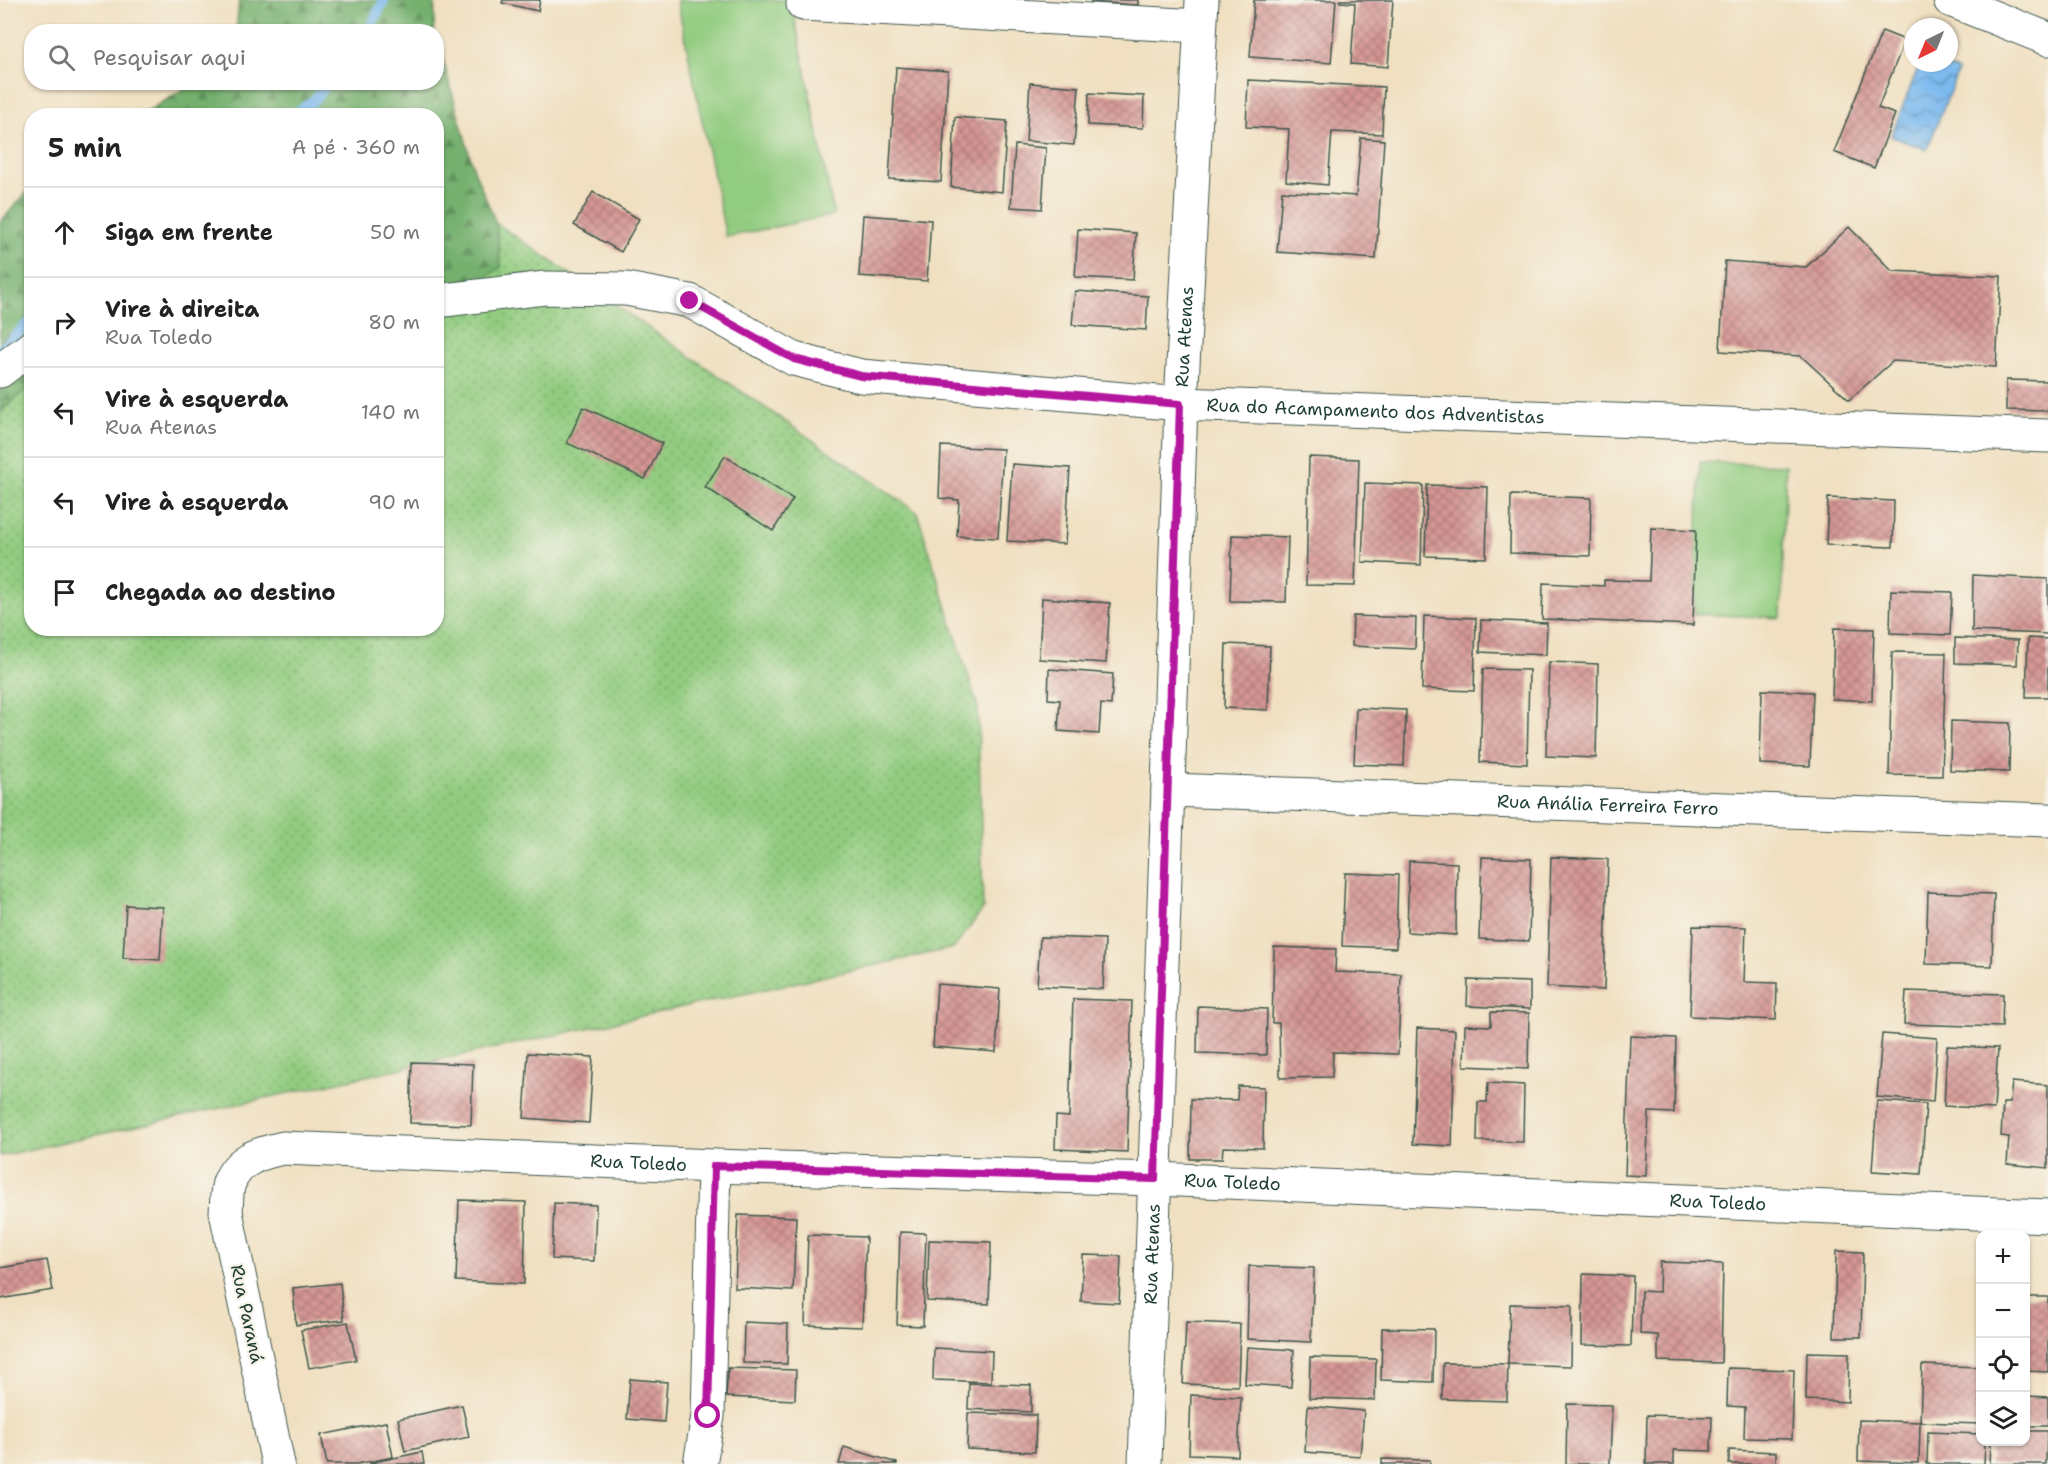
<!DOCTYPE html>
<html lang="pt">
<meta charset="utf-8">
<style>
body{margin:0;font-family:"Shantell Sans",sans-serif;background:#f6f6f6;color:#222}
.controls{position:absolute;right:18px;bottom:18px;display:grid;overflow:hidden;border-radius:12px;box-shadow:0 2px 4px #0004}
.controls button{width:54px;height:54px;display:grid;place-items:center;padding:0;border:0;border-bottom:2px solid #e0e0e0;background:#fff;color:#222;font:30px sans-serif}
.compass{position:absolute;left:1904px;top:18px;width:54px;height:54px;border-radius:50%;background:#fff;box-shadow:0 2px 4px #0004;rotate:223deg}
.stop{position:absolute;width:18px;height:18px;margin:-14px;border:4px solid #b5179e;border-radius:50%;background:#fff}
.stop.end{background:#b5179e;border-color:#fff;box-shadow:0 2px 6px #0008}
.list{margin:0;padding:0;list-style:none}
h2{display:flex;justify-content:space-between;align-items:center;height:78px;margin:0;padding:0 24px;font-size:26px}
h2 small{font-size:20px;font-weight:400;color:#767676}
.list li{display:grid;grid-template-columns:39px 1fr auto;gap:18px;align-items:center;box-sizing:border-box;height:90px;padding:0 24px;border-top:2px solid #e0e0e0}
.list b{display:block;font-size:22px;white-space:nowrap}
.list p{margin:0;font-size:20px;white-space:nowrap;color:#767676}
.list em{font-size:20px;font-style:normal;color:#767676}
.icon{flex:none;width:33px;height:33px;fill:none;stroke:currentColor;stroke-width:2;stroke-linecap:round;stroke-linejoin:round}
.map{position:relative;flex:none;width:2048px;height:1464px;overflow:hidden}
.search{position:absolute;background:#fff;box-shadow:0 2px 4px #0004;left:24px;top:24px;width:420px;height:66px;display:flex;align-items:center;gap:15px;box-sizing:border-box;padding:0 21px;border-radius:24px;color:#767676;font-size:22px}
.panel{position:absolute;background:#fff;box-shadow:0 2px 4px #0004;left:24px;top:108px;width:420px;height:528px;border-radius:24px}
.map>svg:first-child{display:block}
.green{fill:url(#green-dots);stroke:#58845a;stroke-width:1.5}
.forest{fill:url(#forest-firs);stroke:#4a7651;stroke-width:1.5}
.pitch{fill:#92cc80;stroke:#58845a;stroke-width:1.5}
.water{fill:url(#water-waves);stroke:#4d7b91;stroke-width:1.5}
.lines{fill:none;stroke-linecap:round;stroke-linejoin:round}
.stream{stroke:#7bb9ee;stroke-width:10}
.building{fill:url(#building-cross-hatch)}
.street-casing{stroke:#3e5549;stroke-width:35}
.street{stroke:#fff;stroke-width:33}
.route{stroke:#b5179e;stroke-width:8}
.labels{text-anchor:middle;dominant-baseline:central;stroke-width:4.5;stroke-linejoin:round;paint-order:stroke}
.street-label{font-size:18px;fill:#1f3d34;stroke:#f7f3e8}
</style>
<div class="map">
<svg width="2048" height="1464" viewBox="0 0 2048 1464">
<defs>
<pattern id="green-dots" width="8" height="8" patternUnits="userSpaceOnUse" patternTransform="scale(1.5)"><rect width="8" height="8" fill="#92cc80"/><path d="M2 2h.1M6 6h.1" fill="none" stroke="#77a76a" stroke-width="1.8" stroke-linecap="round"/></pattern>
<pattern id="forest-firs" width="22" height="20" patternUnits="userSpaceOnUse" patternTransform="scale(1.5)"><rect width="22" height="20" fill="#75b06e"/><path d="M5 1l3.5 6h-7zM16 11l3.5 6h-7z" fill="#5f905b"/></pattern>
<pattern id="water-waves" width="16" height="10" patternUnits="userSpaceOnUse" patternTransform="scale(1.5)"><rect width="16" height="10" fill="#7bb9ee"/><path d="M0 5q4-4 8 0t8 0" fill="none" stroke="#6498c2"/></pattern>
<pattern id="building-cross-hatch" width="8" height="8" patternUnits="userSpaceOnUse" patternTransform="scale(1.5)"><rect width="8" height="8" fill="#d59694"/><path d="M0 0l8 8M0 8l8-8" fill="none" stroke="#ac7c7a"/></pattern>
</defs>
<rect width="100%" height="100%" fill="#f7f3e8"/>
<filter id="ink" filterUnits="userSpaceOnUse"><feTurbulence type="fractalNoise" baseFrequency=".0167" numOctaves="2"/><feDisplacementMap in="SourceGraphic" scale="12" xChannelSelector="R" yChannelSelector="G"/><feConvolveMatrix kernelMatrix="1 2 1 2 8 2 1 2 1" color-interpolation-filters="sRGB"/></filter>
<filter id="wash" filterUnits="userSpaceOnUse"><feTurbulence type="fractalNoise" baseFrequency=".008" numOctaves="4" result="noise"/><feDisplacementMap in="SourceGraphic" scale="24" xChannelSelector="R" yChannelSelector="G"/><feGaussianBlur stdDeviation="1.35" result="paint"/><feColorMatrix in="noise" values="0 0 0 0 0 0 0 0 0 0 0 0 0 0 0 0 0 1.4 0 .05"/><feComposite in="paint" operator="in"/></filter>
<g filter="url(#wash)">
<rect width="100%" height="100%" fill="#f0e0c1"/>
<path class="green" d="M496,223l421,289 61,195 5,202 -29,39 -954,208v-744l31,-27 1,243h404l1,-324 64,-37z"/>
<g class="forest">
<path d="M239,0h196l-1,31h-198z"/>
<path d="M437,39l37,131 22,53 5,44 -52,37h-12l-1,-188h-297l55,-33 242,-1z"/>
<path d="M31,188v197l-31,27v-190z"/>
</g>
<g class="pitch">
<path d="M677,0h114l43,215 -108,22z"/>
<path d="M1700,462l86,3 -5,153 -86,-4z"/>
</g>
<path class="water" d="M1920,63h17l21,8 -31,79 -36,-14z"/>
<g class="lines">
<g class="stream">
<path d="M368,32l16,-32"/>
<path d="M292,116l22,-16 15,-18"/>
<path d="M0,350l32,-30"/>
</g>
</g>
<g id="blocks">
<g class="building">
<path d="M503,0h37l-2,11 -36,-8z"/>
<path d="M1091,0h47v5l-47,-3z"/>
<path d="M1254,0h82l-5,63 -81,-6z"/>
<path d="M1340,0h53l-5,67 -37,-3 4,-61 -15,-1z"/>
<path d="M1882,31l23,9 -27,68 17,6 -21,54 -40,-16z"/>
<path d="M896,67l52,4 -7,111 -52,-3z"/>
<path d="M1248,80l136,7 -2,47 -50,-2 -4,53 -42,-4 3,-52 -43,-2z"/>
<path d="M1030,83l49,4 -5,58 -48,-4z"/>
<path d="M1089,93l55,3 -1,32 -55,-3z"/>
<path d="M955,117l52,4 -5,71 -51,-5z"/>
<path d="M1361,138l23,2 -8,119 -99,-7 5,-61 74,5z"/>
<path d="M1015,145l31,3 -4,61 -31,-2z"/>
<path d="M593,192l46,27 -18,33 -47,-27z"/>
<path d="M863,215l68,5 -4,61 -68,-5z"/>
<path d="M1849,227l43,44 109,5 -5,91 -103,-6 -44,39 -48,-44 -81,-5 5,-90 81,6z"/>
<path d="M1078,229l58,4 -3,47 -58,-3z"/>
<path d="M1075,291l73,5 -2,34 -74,-5z"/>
<path d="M2006,380l42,1v30l-42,-1z"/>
<path d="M583,407l79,36 -17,36 -78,-36z"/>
<path d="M941,446l62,3 -5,89 -41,-2 2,-36 -20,-2z"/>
<path d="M725,456l68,43 -20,32 -68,-44z"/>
<path d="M1309,457l50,2 -4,127 -49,-1z"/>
<path d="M1012,464l58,4 -5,76 -58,-3z"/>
<path d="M1365,483l58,2 -2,80 -59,-3z"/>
<path d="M1427,485l61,2 -2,71 -61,-2z"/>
<path d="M1511,495l80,3 -1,58 -80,-3z"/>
<path d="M1828,498l66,3 -1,46 -67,-2z"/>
<path d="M1651,528l45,2 -3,95 -151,-6 1,-36 61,3v-6l45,1z"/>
<path d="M1232,535l56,2 -2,65 -56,-1z"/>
<path d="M1973,575l75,4v55l-76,-3z"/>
<path d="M1891,590l61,2 -2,43 -60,-2z"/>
<path d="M1042,598l68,5 -4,60 -67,-4z"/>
<path d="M1353,616l63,2 -1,31 -63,-3z"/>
<path d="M1424,616l52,2 -2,73 -52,-2z"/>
<path d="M1481,620l66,3 -1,32 -66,-3z"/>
<path d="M1834,628l40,1 -2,72 -40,-2z"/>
<path d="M1955,638l63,2 -1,25 -62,-2z"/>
<path d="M2028,638l20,1v58h-22z"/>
<path d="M1226,644l44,2 -2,64 -44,-2z"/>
<path d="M1892,652l54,1 -4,123 -53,-1z"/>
<path d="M1549,662l49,2 -2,94 -50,-2z"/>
<path d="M1049,669l64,5 -2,31 -10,-1 -2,30 -41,-3 2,-31 -12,-1z"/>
<path d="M1483,669l46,1 -2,94 -47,-2z"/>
<path d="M1762,690l51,2 -3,74 -50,-2z"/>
<path d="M1356,708l50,2 -2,56 -50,-2z"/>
<path d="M1951,721l59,2 -1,49 -59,-2z"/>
<path d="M1482,857l49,2 -2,82 -50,-2z"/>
<path d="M1551,857l57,2 -4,131 -57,-3z"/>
<path d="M1409,861l48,2 -1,72 -49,-3z"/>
<path d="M1345,873l53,2 -2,73 -54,-2z"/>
<path d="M1928,892l66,2 -2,72 -66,-2z"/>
<path d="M126,905l37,2 -3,53 -37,-2z"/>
<path d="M1693,926l53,1 -2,55 33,1 -1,37 -86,-4z"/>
<path d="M1040,937l65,2 -2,50 -66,-3z"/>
<path d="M1274,947l62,2 -1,23 66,2 -3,80 -65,-2 -1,25 -52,1 -1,-55h-7z"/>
<path d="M1468,980l62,2v27l-63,-3z"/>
<path d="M937,984l63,5 -4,63 -63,-5z"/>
<path d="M1906,991l97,3 -1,33 -98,-3z"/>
<path d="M1073,999l59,2 -5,151 -72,-3 1,-33 13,1z"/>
<path d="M1198,1006l69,3 -1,46 -69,-2z"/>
<path d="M1491,1012l38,1 -1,56 -64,-3 1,-41 26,1z"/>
<path d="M1417,1028l38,2 -3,116 -39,-2z"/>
<path d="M1882,1034l55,4 -4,64 -56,-5z"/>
<path d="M1630,1036l46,2 -2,75 -25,-1 -3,64 -21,-1z"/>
<path d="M1947,1046l51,2 -4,61 -50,-3z"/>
<path d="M528,1053l65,4 -4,66 -65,-5z"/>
<path d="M412,1062l61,2 -2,61 -61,-2z"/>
<path d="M2012,1082l36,3v83l-41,-4 2,-27 -8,-1 2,-33h7z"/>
<path d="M1488,1083l36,2 -1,57 -46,-1 1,-39h9z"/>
<path d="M1238,1086l26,1 -1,61 -40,-1 -1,12h-32l1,-60 46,1z"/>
<path d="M1877,1101l49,3 -5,70 -49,-3z"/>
<path d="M459,1200l67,2 -2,82 -68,-3z"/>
<path d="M554,1203l42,2 -2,56 -42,-2z"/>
<path d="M738,1215l58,2 -3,74 -58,-3z"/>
<path d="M900,1232l26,1 -3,93 -26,-1z"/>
<path d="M808,1235l58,2 -4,90 -57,-2z"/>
<path d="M929,1240l62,2 -2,62 -62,-3z"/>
<path d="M1836,1251l27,1 -2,85h-27z"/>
<path d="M1083,1255l38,1 -2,47 -38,-2z"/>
<path d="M47,1260l6,30 -53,9v-31z"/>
<path d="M1660,1262l63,2 -2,99 -63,-2v-26l-18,-1 1,-43 18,1z"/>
<path d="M1249,1266l65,2 -3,74 -64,-3z"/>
<path d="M1583,1274l50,2 -2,70 -49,-1z"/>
<path d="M340,1283l4,37 -48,5 -3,-37z"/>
<path d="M2026,1297h22v75l-22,-1z"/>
<path d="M1510,1304l62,2 -1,60 -63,-2z"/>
<path d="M348,1322l8,38 -47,8 -8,-38z"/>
<path d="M744,1322l44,2 -1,40 -44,-1z"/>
<path d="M1186,1322l54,2 -2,62 -55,-2z"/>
<path d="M1382,1328l52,1 -1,53 -52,-2z"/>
<path d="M1247,1347l47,3 -3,37 -46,-3z"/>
<path d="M934,1348l58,3 -1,31 -58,-2z"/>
<path d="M1807,1352l42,1 -1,49 -42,-2z"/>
<path d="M1310,1357l66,2 -1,41 -66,-2z"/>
<path d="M1443,1363l65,1 -1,37 -65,-2z"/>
<path d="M1922,1365l58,2v57l-60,-2z"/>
<path d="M728,1368l68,2 -1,30 -69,-3z"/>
<path d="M1728,1368l66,2 -2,69 -48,-1 1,-31 -18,-1z"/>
<path d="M630,1379l37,3 -3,40 -37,-3z"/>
<path d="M969,1383l62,2v27l-63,-3z"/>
<path d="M1191,1395l50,2 -3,59 -49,-2z"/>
<path d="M2026,1396l22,1v29h-22z"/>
<path d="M1567,1404l45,1 -2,59h-44z"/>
<path d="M462,1405l7,32 -64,14 -7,-32z"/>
<path d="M1308,1406l56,5 -4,45 -55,-4z"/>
<path d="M968,1413l68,2 -1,37 -68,-3z"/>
<path d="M1647,1415l65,2 -1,34 -37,-1v14h-28z"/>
<path d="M1859,1420l61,2 -1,41 -61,-2z"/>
<path d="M386,1422l7,35 -36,7h-30l-6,-29z"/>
<path d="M2026,1431h21l-1,33h-56l1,-22h35z"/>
<path d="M1928,1432l52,2v8h5l-1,22h-57z"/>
<path d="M844,1447l53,16v1h-58z"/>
<path d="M1729,1450l47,2v12h-47z"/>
<path d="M422,1452l2,12h-54v-1z"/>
<path d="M1382,1459l48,1v4h-48z"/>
</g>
</g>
</g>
<g filter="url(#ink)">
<use href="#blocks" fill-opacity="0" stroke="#3e5549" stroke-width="1.5"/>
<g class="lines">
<g class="street-casing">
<g id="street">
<path d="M1950,0l98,39"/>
<path d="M803,4l397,22"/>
<path id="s1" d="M436,301l109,-13 81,1 64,12 104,58 67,17 320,28 867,32"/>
<path d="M0,371l32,-24"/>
<path id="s2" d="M1168,790l880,30"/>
<path id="s3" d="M278,1464l-52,-252c1,-9 0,-21 3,-29 9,-24 31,-30 54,-35l431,18 441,13 893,37"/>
<path d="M700,1464l8,-48 6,-250"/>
<path id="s4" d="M1145,1464l36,-1060 21,-404"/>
</g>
</g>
<use href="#street" class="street"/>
</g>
</g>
<g class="lines" filter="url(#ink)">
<path class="route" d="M690,301l104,58 67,17 319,28 -25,775 -441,-13 -6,250"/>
</g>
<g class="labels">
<g class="street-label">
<text stroke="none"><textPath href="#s4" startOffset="1128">Rua Atenas</textPath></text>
<text stroke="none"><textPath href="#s1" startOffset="960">Rua do Acampamento dos Adventistas</textPath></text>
<text stroke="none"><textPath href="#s2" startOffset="440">Rua Anália Ferreira Ferro</textPath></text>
<text stroke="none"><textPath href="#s3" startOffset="710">Rua Toledo</textPath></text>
<text stroke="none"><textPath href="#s3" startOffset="1304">Rua Toledo</textPath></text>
<text stroke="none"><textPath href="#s3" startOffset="1790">Rua Toledo</textPath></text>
<text stroke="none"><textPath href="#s4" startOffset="210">Rua Atenas</textPath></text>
<text transform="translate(247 1314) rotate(78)">Rua Paraná</text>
</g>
</g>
</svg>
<div class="controls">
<button>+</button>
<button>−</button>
<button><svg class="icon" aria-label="locate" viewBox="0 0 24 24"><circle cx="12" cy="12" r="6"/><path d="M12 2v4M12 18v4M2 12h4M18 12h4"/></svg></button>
<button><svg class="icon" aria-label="layers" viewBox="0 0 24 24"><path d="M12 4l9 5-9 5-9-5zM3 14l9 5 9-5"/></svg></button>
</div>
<svg class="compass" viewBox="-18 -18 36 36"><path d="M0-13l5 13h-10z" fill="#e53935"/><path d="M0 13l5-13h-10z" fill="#767676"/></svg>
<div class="stop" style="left:708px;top:1416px"></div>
<div class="stop end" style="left:690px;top:301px"></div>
<div class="search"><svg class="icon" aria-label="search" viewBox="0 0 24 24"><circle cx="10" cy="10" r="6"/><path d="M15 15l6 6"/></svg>Pesquisar aqui</div>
<section class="panel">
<h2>5 min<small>A pé · 360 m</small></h2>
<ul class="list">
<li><svg class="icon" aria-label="ahead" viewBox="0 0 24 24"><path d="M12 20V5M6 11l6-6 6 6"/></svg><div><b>Siga em frente</b></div><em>50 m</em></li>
<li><svg class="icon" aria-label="right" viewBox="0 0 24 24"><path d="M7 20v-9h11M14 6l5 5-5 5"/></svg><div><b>Vire à direita</b><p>Rua Toledo</p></div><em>80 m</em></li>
<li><svg class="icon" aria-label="left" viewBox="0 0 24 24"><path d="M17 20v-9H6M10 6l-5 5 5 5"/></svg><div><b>Vire à esquerda</b><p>Rua Atenas</p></div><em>140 m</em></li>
<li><svg class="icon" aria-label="left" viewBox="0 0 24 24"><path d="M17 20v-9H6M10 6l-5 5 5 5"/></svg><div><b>Vire à esquerda</b></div><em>90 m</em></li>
<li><svg class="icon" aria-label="arrive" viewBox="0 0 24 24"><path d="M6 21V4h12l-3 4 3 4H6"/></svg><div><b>Chegada ao destino</b></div></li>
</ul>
</section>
</div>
